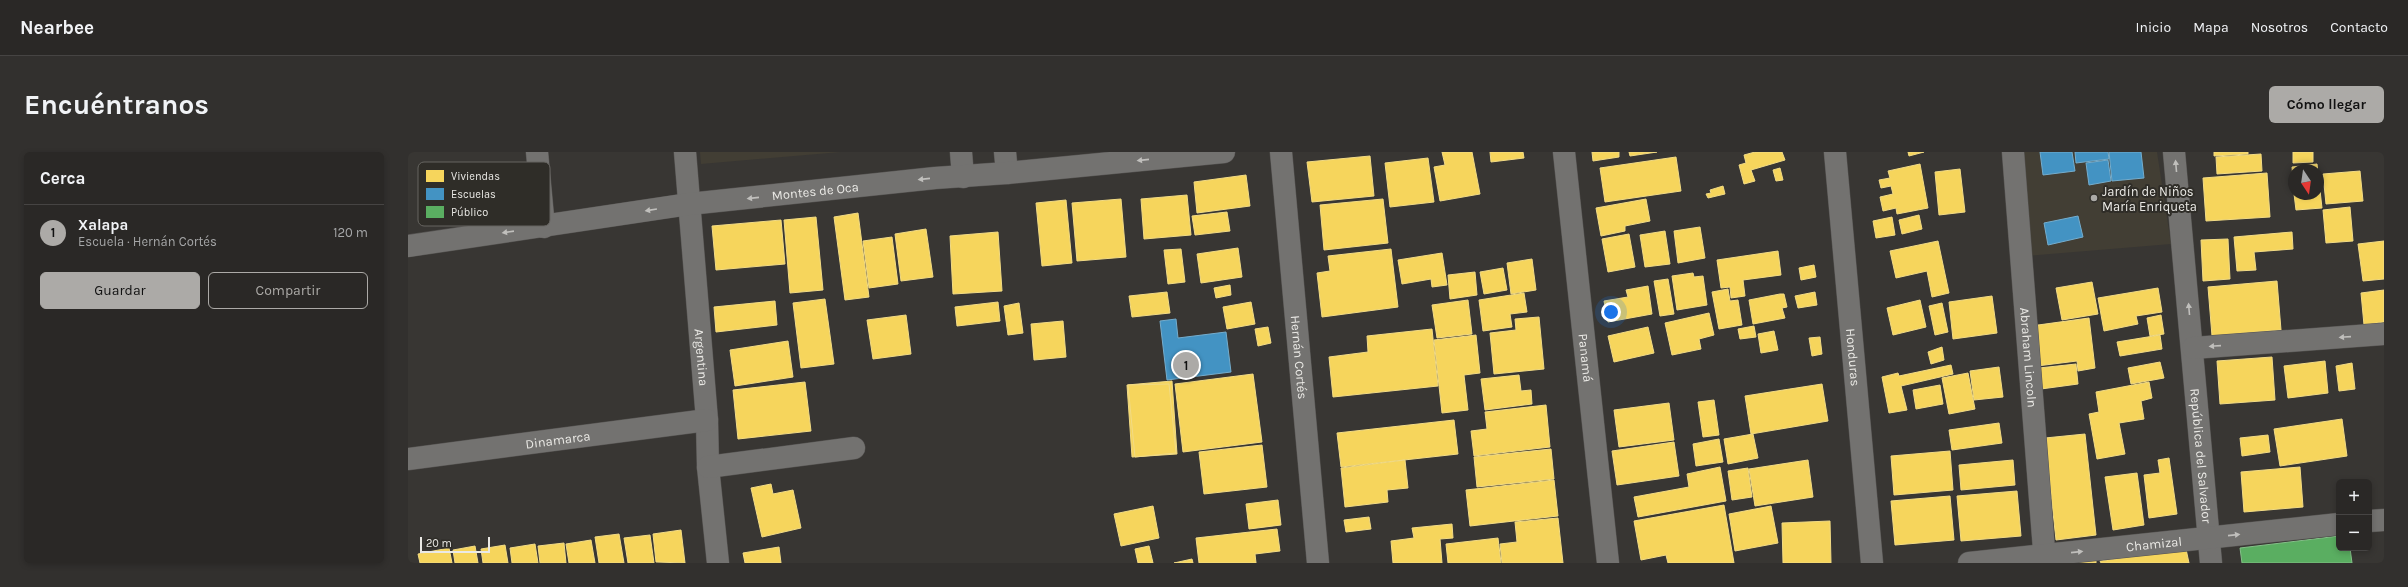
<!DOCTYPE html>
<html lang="es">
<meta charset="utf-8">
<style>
body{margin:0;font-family:Karla,sans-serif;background:#32302e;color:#f1f3f6}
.controls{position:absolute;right:12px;bottom:12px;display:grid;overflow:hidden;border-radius:6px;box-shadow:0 2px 6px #0003}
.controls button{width:36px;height:36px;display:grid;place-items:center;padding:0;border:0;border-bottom:1px solid #464443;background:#2a2826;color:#f1f3f6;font:20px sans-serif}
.compass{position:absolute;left:1880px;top:12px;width:36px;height:36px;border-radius:50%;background:#2a2826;box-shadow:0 2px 6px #0003;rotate:167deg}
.scale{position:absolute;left:12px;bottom:10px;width:70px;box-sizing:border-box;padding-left:4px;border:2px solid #eae9e5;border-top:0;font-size:11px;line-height:14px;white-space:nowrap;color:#eae9e5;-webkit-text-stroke:3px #2f2d28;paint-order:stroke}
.you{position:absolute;left:1203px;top:160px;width:14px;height:14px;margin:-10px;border:3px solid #fff;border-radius:50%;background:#1a73e8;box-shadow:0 0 0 6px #1a73e833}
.badge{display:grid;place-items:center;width:26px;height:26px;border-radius:50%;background:#acaaa7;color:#111;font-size:13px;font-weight:700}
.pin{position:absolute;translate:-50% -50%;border:2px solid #fff;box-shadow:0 1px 4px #0006}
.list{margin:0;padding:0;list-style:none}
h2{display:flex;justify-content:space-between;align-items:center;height:52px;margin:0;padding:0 16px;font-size:17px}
h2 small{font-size:13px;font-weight:400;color:#a5a6a7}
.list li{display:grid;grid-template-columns:26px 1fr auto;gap:12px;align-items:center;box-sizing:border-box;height:56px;padding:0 16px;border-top:1px solid #464443}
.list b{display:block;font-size:15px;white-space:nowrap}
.list p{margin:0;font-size:13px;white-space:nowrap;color:#a5a6a7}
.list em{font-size:13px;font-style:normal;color:#a5a6a7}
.actions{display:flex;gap:8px;padding:12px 16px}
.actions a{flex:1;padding:9px 0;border:1px solid #acaaa7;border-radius:6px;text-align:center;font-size:14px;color:#acaaa7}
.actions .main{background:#acaaa7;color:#111}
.map{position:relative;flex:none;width:1976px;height:411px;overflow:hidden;border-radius:6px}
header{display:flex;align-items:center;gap:24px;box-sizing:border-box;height:56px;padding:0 20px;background:#2a2826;border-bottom:1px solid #464443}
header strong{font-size:19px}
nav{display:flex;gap:22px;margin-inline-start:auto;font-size:14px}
.intro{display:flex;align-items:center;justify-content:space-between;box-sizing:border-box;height:96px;padding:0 24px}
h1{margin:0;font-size:28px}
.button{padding:10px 18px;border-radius:6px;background:#acaaa7;color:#111;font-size:14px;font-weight:700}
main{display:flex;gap:24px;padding:0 24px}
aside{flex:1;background:#2a2826;border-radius:6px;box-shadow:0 2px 6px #0003}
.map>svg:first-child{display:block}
.built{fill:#423e34}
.homes{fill:#f6d55c;stroke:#f2db85}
.schools{fill:#4393c3;stroke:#75adcd}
.public{fill:#5aae61;stroke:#85c089}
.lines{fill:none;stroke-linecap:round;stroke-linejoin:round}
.minor-casing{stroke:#545250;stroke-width:23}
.minor{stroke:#737270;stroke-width:22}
.oneway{fill:#c0bfbc}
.poi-dot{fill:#acaaa7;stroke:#2f2d28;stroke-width:1.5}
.labels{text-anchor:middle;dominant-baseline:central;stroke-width:4;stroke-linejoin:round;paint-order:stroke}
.street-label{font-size:13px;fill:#eae9e5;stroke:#2f2d28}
.poi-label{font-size:13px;fill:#eae9e5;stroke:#2f2d28;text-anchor:start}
.key{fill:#2f2d28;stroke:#676561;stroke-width:1}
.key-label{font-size:11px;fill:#eae9e5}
</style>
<header>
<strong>Nearbee</strong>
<nav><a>Inicio</a><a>Mapa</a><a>Nosotros</a><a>Contacto</a></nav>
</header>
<div class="intro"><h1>Encuéntranos</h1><a class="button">Cómo llegar</a></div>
<main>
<aside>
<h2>Cerca<small></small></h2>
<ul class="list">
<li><span class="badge">1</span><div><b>Xalapa</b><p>Escuela · Hernán Cortés</p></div><em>120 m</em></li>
</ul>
<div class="actions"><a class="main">Guardar</a><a>Compartir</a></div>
</aside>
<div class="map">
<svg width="1976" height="411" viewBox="0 0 1976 411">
<rect width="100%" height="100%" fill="#383633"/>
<g class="built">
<path d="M292,0h141l-140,12z"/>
<path d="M1614,0h135l14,92 -144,12z"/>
</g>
<g class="homes">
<path d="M1034,0h30l8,42 -40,7 -6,-34 11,-2z"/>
<path d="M1082,0h33l1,6 -33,4z"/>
<path d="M1184,0h27v5l-26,4z"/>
<path d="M1221,0h28l-27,4z"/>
<path d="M1347,0h27l3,8 -34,10 4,11 -11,3 -5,-19 7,-2 -2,-8z"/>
<path d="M1500,0h16l-15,4z"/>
<path d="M1806,0h34v2l-34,2z"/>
<path d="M1885,0h20v10l-20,1z"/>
<path d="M1853,2l1,17 -45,3 -1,-17z"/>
<path d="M962,4l4,40 -62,6 -5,-40z"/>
<path d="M1268,5l5,34 -76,11 -5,-34z"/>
<path d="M1020,6l6,44 -44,5 -5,-44z"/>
<path d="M1512,12l8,44 -31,6 -1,-6 -13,3 -3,-14 13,-3 -2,-8 -10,2 -2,-8 11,-2 -2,-7z"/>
<path d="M1909,12l5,44 -26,2 -2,-16h24v-24h-24v20l-2,-23z"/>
<path d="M1372,16l3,12 -7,1 -3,-11z"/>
<path d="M1552,17l5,43 -26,3 -4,-43z"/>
<path d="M1952,19l3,30 -37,3 -3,-30z"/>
<path d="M1859,21l3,44 -64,4 -3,-43z"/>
<path d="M838,23l4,31 -53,7 -3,-31z"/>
<path d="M1315,34l2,8 -17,4 -2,-4 5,-1 -1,-3z"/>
<path d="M779,43l4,40 -47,4 -3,-40z"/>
<path d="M713,47l5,58 -49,4 -5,-58z"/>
<path d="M975,47l5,44 -64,7 -4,-45z"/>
<path d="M1238,47l4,22 -25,5v5l-24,5 -5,-28z"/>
<path d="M658,48l6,63 -30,3 -6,-63z"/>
<path d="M1942,55l3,34 -27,2 -3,-33z"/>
<path d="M819,60l3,19 -35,4 -3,-19z"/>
<path d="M450,61l11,84 -24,3 -11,-83z"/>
<path d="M1511,63l3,14 -20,5 -3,-14z"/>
<path d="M408,65l7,73 -33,3 -6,-73z"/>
<path d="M1484,65l3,18 -19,3 -3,-17z"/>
<path d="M373,68l4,44 -69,6 -4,-44z"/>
<path d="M1292,75l5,31 -27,5 -4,-32z"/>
<path d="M518,77l7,48 -32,4 -6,-47z"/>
<path d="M1257,79l5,33 -25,3 -5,-32z"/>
<path d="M590,80l4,59 -49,3 -3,-58z"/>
<path d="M1884,80l1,17 -39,3 2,18 -19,1 -3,-34z"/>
<path d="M1221,82l6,33 -27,5 -6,-33z"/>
<path d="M484,85l6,47 -29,4 -6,-47z"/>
<path d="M1820,87l2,40 -27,2 -2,-41z"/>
<path d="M1530,89l11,52 -17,4 -5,-26 -31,7 -6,-27z"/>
<path d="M1976,89v38l-21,2 -5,-37z"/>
<path d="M830,96l4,29 -41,6 -4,-29z"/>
<path d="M773,97l4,33 -17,2 -4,-34z"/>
<path d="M983,97l7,58 -76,10 -5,-44 13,-2 -2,-15z"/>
<path d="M1370,99l3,24 -38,5 2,16 -14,2 -1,-11 -9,1 -4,-28z"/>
<path d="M1034,101l5,32 -15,2 -1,-8 -29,5 -4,-24z"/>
<path d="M1124,107l4,31 -25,4 -4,-31z"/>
<path d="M1406,113l2,12 -15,3 -2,-12z"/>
<path d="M1095,116l4,22 -23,4 -4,-22z"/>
<path d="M1067,120l2,23 -27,4 -2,-24z"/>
<path d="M1285,121l1,4 9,-1 4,29 -30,5 -5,-34z"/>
<path d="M1260,127l6,35 -14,2 -6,-35z"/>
<path d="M1869,129l4,49 -69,6 -4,-49z"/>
<path d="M1684,130l6,32 -36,6 -6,-32z"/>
<path d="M822,133l1,10 -15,3 -2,-10z"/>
<path d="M1240,134l4,28 -44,8 -4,-21 24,-4 -2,-7z"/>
<path d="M1750,136l4,24 -26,4 2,8 -34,7 -6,-33z"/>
<path d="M1320,137l2,12 8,-1 4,25 -23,4 -7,-37z"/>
<path d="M1976,138v32l-20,3 -3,-32z"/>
<path d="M759,140l3,21 -38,4 -3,-21z"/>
<path d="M1407,140l2,13 -19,3 -3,-12z"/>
<path d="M1116,141l3,19 -17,2 2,13 -29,4 -4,-31z"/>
<path d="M1372,142h4l3,13 -5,1 3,10 -32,6 -4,-24z"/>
<path d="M1584,144l5,37 -44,6 -4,-37z"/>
<path d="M417,147l9,65 -33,4 -8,-65z"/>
<path d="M1060,148l4,34 -35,4 -5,-33z"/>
<path d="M1512,148l6,27 -33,8 -6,-27z"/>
<path d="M367,149l2,24 -61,7 -2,-25z"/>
<path d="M590,150l2,19 -43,5 -2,-19z"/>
<path d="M843,150l4,22 -28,5 -4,-22z"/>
<path d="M611,151l4,30 -15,2 -4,-29z"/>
<path d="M1534,151l6,29 -13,3 -6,-29z"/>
<path d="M1301,161l5,22 -15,4 2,10 -29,6 -7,-32z"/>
<path d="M498,163l5,39 -38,5 -6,-39z"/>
<path d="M1753,163l3,19 -14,2 -3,-18z"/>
<path d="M1131,165l5,52 -50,5 -4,-41 26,-3 -1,-11z"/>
<path d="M1681,166l6,50 -17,3 -1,-10 -40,5 -6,-40z"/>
<path d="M655,169l3,36 -32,3 -3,-36z"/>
<path d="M1346,174l2,11 -16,2 -2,-10z"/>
<path d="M860,175l3,16 -13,3 -3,-17z"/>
<path d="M1240,175l6,26 -40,9 -6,-26z"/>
<path d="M1024,177l6,57 -105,11 -4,-40 39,-5 -1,-16z"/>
<path d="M1366,179l4,19 -17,3 -3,-19z"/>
<path d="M1068,183l4,38 -16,2 4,35 -26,3 -8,-73z"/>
<path d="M1752,183l2,14 -42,7 -3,-14z"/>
<path d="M1412,185l2,17 -10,2 -3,-18z"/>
<path d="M380,189l5,36 -58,9 -5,-36z"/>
<path d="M1534,195l2,13 -13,4 -3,-12z"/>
<path d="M1864,205l3,43 -55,4 -3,-43z"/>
<path d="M1917,209l3,32 -40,5 -4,-32z"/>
<path d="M1752,210l4,16 -33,6 -3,-16z"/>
<path d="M1944,211l3,26 -16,2 -3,-25z"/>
<path d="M1668,212l2,20 -37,5 -2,-21z"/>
<path d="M1543,213l2,9 -52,12 6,24 -18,3 -7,-36 16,-4 1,3z"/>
<path d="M1591,215l4,30 -29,3 -4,-29z"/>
<path d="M1560,221l7,36 -26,5 -7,-36z"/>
<path d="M845,222l9,68 -79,10 -8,-68z"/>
<path d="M1111,223l2,16 10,-1 1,14 -47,6 -4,-31z"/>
<path d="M764,229l5,73 -45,3 -5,-72z"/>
<path d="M397,230l6,49 -73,8 -5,-49z"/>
<path d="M1741,230l3,16 -11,3 3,18 -25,4 6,31 -28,5 -8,-45 10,-2 -3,-20z"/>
<path d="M761,232l7,69 -41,4 -7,-72z"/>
<path d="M1414,232l6,37 -77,13 -6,-38z"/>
<path d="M1532,233l3,19 -27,5 -3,-19z"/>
<path d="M1306,248l5,35 -16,2 -5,-35z"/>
<path d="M1261,251l5,37 -55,7 -5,-37z"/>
<path d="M1138,253l4,42 -76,9 -3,-25 16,-2 -2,-17z"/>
<path d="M1934,267l5,37 -67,10 -6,-37z"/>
<path d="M1046,268l4,34 -117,13 -4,-34z"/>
<path d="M1591,271l3,20 -50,7 -3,-20z"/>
<path d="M1345,282l5,24 -30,6 -4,-25z"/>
<path d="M1677,282l11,101 -40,5 -11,-102z"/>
<path d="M1860,283l2,17 -28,4 -2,-18z"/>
<path d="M1311,287l4,23 -27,4 -3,-22z"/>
<path d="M1266,290l5,34 -62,9 -5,-34z"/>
<path d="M854,293l5,42 -63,7 -5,-42z"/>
<path d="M1143,297l3,30 -77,8 -3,-30z"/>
<path d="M1542,299l3,39 -59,5 -3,-39z"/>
<path d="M1761,306l8,56 -28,4 -5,-43 16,-2 -2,-13z"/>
<path d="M997,308l3,28 -21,2 1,12 -43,5 -4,-39z"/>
<path d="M1400,308l5,37 -58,9 -6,-37z"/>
<path d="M1605,308l2,25 -54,5 -2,-25z"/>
<path d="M1312,315l6,34 -88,16 -4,-20 55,-10 -2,-13z"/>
<path d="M1892,315l3,40 -59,5 -3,-40z"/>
<path d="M1340,316l4,29 -20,3 -4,-29z"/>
<path d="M1729,321l7,52 -31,5 -8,-53z"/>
<path d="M1146,328l4,36 -88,10 -4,-36z"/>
<path d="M363,332l2,10 20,-4 8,38 -39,9 -11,-49z"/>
<path d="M1609,339l4,45 -60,5 -4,-45z"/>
<path d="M1542,344l4,44 -59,5 -4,-44z"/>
<path d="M870,348l3,25 -32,4 -3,-25z"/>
<path d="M1316,353l10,58h-66l-2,-8 -25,5 -7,-39z"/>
<path d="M745,354l6,32 -38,8 -7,-32z"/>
<path d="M1363,354l7,37 -43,8 -6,-37z"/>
<path d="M961,365l2,12 -25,3 -2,-12z"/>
<path d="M1150,366l5,45h-61l-2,-19 17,-2 -2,-20z"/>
<path d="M1422,369l1,42h-48l-1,-40z"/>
<path d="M1044,372l1,14 -13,1 2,24h-49l-2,-22 23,-3 -2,-10z"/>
<path d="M869,377l3,22 -25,3 1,9h-57l-3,-25z"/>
<path d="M273,378l4,33 -29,-1 -3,-28z"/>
<path d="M211,382l5,29h-25l-4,-26z"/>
<path d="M242,383l4,28h-26l-4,-25z"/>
<path d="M1090,386l3,25h-53l-2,-19z"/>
<path d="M183,388l4,23h-26l-3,-19z"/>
<path d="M156,391l2,20h-26l-2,-17z"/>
<path d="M127,392l3,19h-26l-2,-15z"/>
<path d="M97,393l3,18h-25l-2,-14z"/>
<path d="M67,394l3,17h-23l-2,-13z"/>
<path d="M741,394l4,17h-15l-3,-14z"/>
<path d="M371,395l2,16h-36l-2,-10z"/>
<path d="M41,396l3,15h-32l-2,-9z"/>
<path d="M1778,397l3,14h-88l-1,-2z"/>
<path d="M1688,406v5h-37z"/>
<path d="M784,407l1,4h-19z"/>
</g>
<g class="schools">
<path d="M1632,0h32l3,19 -32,4z"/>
<path d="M1667,0h33l1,7 -33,4z"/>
<path d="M1701,0h32l3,26 -32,3z"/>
<path d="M1700,8l3,21 -22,4 -3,-22z"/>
<path d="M1670,64l5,21 -35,8 -4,-22z"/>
<path d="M768,167l2,19 48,-6 5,40 -64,8 -7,-59z"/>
</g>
<path class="public" d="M1931,384v12h11l2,15h-110l-2,-15z"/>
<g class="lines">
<g class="minor-casing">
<g id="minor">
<path d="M129,0l7,75"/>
<path id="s1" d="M277,0l22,268 1,47 10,96"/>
<path d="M553,0l2,25"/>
<path d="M597,0l2,21"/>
<path id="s2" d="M873,0l37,411"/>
<path id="s3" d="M1156,0l44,411"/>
<path id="s4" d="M1427,0l37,411"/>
<path id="s5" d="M1605,0l32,411"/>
<path id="s6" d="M1766,0l37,411"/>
<path id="s7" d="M0,94l281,-42 246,-26 72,-5 217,-21"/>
<path d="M1785,196l191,-14"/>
<path id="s8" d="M0,307l299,-39"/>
<path d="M300,315l146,-19"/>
<path d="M1961,369l15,-1"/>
<path id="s9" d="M1561,411l370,-39"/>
</g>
</g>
<use href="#minor" class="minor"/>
</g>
<defs><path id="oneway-solid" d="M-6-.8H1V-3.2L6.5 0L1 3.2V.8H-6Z"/></defs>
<g class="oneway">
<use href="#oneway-solid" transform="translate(735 8) rotate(174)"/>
<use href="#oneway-solid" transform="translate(1768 14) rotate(-95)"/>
<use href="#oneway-solid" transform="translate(516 27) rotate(174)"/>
<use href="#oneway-solid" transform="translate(345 46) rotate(174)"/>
<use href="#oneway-solid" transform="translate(243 58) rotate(171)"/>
<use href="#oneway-solid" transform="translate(100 80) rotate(172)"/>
<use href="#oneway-solid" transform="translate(1781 157) rotate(-95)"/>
<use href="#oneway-solid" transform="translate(1937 185) rotate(176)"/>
<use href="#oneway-solid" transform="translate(1807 194) rotate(176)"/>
<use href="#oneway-solid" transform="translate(1826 383) rotate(-6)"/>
<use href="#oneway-solid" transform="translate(1669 400) rotate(-6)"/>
</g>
<circle class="poi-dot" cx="1686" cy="46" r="4"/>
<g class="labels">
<g class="street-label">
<text stroke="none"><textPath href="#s7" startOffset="411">Montes de Oca</textPath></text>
<text stroke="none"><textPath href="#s1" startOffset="206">Argentina</textPath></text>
<text stroke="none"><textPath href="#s2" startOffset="206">Hernán Cortés</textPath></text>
<text stroke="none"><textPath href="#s3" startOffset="207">Panamá</textPath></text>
<text stroke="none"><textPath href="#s4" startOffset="206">Honduras</textPath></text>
<text stroke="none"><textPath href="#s5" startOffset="206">Abraham Lincoln</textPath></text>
<text stroke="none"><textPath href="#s8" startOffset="151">Dinamarca</textPath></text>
<text stroke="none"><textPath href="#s6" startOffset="305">República del Salvador</textPath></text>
<text stroke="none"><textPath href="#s9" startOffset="186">Chamizal</textPath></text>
</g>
<g class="poi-label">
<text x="1694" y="39">Jardín de Niños<tspan x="1694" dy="15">María Enriqueta</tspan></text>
</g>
</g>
<rect x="10" y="10" width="132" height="64" rx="6" class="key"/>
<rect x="18" y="18" width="18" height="12" fill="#f6d55c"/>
<rect x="18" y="36" width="18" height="12" fill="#4393c3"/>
<rect x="18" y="54" width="18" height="12" fill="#5aae61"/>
<g class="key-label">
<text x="43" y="28">Viviendas</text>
<text x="43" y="46">Escuelas</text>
<text x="43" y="64">Público</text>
</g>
</svg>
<div class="controls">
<button>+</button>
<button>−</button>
</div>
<svg class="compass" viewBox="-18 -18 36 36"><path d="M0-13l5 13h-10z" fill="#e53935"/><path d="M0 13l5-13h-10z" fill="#a5a6a7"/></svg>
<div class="scale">20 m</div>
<div class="you"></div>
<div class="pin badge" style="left:778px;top:213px">1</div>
</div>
</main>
